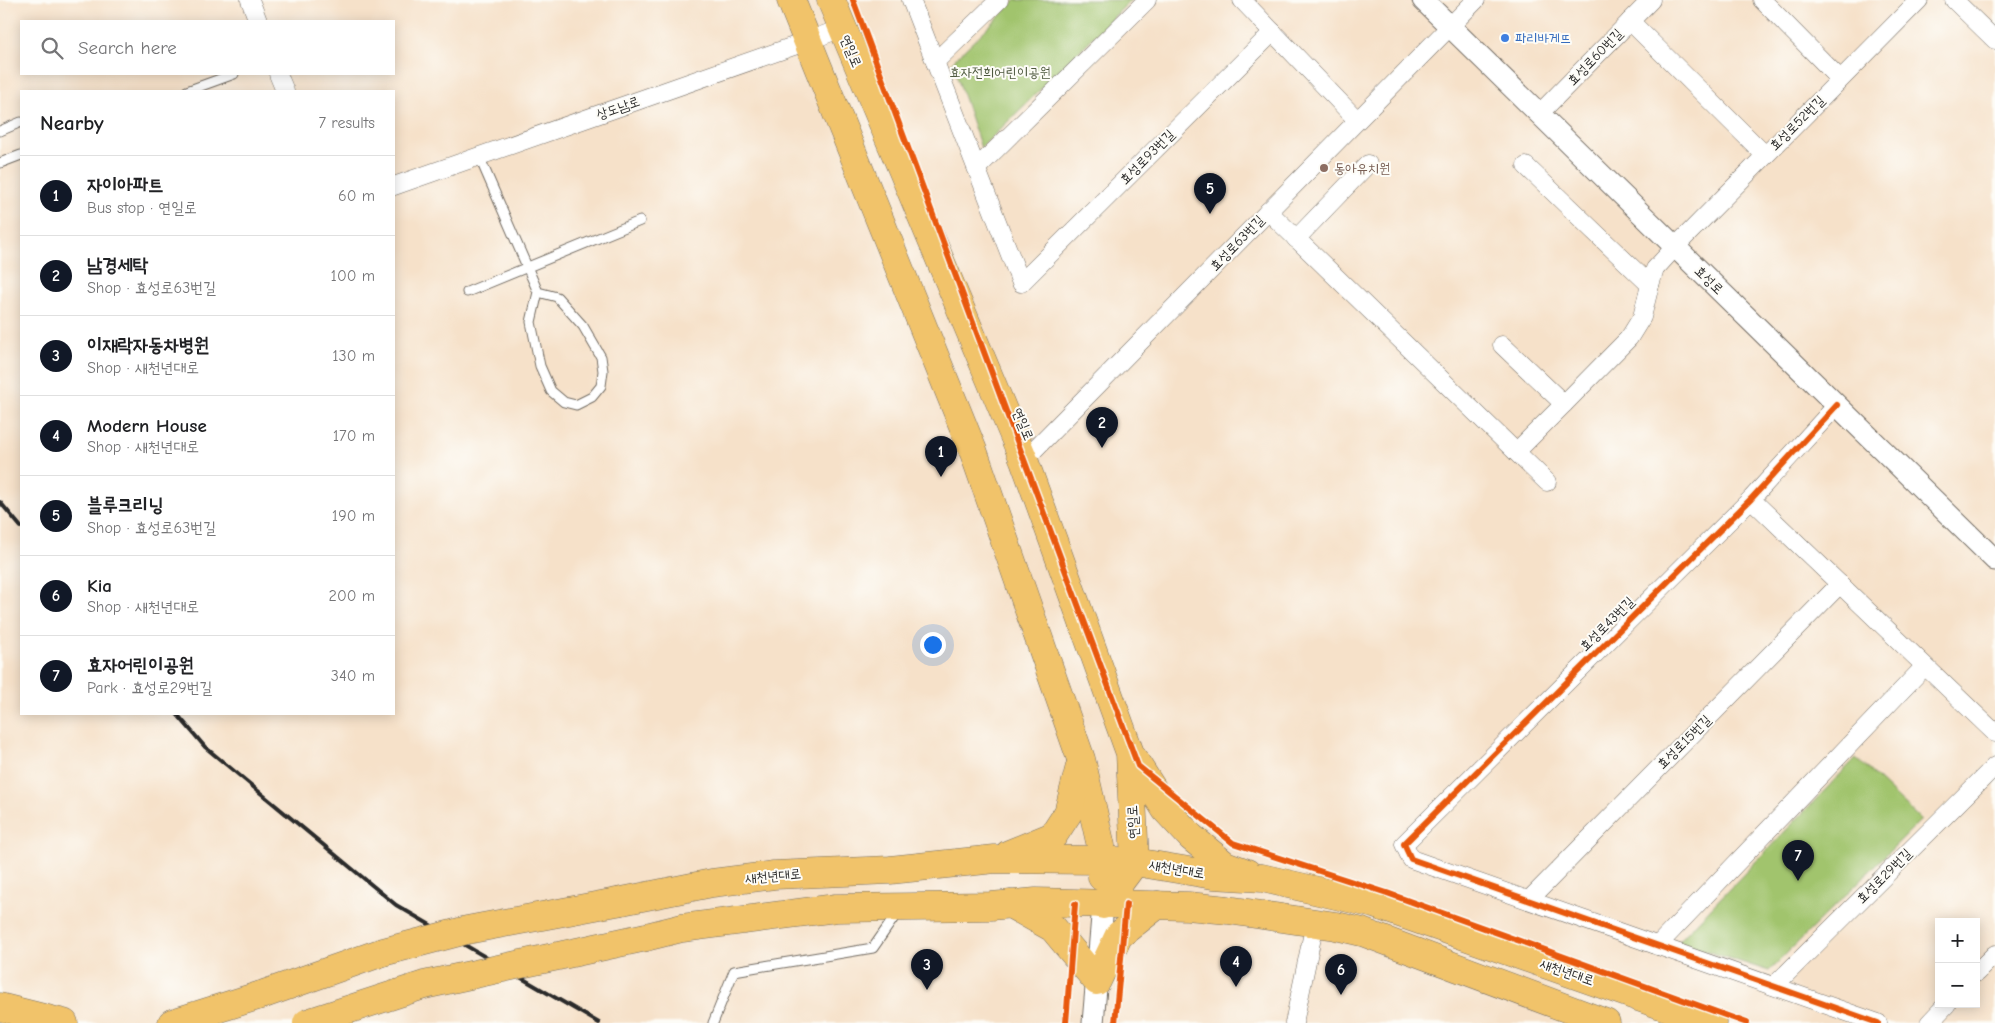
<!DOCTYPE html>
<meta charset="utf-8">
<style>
body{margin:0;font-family:"Comic Neue","Poor Story",sans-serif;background:#f2f2f2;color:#202124}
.controls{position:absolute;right:15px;bottom:15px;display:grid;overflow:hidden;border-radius:0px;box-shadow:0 2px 12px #0003}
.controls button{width:45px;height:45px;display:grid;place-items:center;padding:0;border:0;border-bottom:1px solid #e0e0e0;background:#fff;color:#202124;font:25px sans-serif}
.you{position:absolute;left:932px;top:644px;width:18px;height:18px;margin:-12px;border:4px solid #fff;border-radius:50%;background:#1a73e8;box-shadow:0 0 0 8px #1a73e833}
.badge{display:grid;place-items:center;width:32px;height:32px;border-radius:50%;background:#111827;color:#fff;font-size:16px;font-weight:700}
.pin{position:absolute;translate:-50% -41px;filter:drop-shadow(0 1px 2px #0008)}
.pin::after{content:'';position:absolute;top:26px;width:18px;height:15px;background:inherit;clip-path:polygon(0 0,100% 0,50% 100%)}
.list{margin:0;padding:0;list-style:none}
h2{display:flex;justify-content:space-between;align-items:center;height:65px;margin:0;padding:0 20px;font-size:21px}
h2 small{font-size:16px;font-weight:400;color:#757577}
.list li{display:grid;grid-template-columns:32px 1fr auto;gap:15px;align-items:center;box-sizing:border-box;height:80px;padding:0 20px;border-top:1px solid #e0e0e0}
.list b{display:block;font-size:19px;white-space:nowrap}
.list p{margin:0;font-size:16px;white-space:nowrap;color:#757577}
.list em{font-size:16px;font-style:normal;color:#757577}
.icon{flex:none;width:28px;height:28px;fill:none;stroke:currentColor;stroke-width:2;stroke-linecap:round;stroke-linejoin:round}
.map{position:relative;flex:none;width:1995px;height:1023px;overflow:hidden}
.search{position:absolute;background:#fff;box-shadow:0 2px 12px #0003;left:20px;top:20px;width:375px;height:55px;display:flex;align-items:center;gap:12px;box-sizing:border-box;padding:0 18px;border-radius:0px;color:#757577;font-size:19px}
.panel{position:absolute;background:#fff;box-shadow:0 2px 12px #0003;left:20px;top:90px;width:375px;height:625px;border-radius:0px}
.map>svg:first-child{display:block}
.green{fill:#a1c46d;stroke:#66784c}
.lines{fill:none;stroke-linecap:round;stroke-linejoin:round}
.service-casing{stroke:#726b62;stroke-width:11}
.minor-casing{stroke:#726b62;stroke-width:19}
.tertiary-casing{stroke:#726b62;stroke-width:23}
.primary-casing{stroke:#726b62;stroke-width:29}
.service{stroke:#fff;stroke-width:9}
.minor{stroke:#fff;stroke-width:18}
.tertiary{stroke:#fff;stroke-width:21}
.primary{stroke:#f1c36a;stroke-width:28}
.rail{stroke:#2b2b2b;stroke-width:4}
.primary-bridge-casing{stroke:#726b62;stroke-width:29;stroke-linecap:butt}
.primary-bridge{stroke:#f1c36a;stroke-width:28}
.cycleway-casing{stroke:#fdfcf7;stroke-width:9}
.cycleway{stroke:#e8590c;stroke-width:6}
.shop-dot{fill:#3f7fe0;stroke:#fdfcf7;stroke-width:2}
.education-dot{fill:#8d6e63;stroke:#fdfcf7;stroke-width:2}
.labels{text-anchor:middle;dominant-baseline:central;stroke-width:4;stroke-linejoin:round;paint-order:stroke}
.shop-label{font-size:14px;fill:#366cbe;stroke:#fdfcf7;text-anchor:start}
.street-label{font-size:14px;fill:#2b2b2b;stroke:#fdfcf7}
.park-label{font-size:14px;fill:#4e593f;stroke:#fdfcf7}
.education-label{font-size:14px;fill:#785e54;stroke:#fdfcf7;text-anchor:start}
</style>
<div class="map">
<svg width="1995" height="1023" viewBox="0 0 1995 1023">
<rect width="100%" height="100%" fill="#fdfcf7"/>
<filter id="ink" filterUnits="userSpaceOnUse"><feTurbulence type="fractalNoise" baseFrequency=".02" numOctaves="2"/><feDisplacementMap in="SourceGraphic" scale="10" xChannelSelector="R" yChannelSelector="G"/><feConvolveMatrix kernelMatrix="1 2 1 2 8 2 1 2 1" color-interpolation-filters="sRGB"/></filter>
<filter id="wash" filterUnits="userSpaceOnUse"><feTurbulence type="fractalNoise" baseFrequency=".0096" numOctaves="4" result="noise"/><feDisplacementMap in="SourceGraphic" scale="20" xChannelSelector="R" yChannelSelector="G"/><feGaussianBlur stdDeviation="1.12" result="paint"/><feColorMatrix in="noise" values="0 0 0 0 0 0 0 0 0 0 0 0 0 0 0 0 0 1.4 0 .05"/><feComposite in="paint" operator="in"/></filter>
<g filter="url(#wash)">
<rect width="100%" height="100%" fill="#f6e1c9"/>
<g class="green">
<path d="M1016,0h115l-150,148 -29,-86z"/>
<path d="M1856,758l65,62 -152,151 -91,-29z"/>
</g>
</g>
<g filter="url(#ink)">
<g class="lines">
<g class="service-casing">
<g id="service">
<path d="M187,91l47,-17"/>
<path d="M0,131l21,-9"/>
<path d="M479,156l59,136 19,5 26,29 18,31 2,14 -2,15 -9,11 -16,8 -12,-3 -13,-11 -11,-25 -9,-44 7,-30"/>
<path d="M0,163l21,-8"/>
<path d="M467,292l173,-71"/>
<path d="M713,1023l21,-52 139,-23 25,-36"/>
</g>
</g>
<g class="minor-casing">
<g id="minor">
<path d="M250,0l8,21"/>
<path d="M911,0l110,283 252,-251"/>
<path d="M1242,0l115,120"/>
<path d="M1762,0l78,79"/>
<path d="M1954,0l41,40"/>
<path d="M1630,21l135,134"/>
<path d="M935,62l64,-62"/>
<path d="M278,74l7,17"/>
<path d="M1539,114l112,-114"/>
<path d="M977,168l170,-168"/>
<path d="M394,186l414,-145 34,-13"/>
<path d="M1268,211l279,271"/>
<path d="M1296,239l72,-75"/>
<path d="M1650,285l5,-16 20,-22 244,-247"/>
<path d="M1502,345l62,59 65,-66 13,-21 8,-32 -124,-119"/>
<path d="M1837,405l-86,94 -347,345 7,15 467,164"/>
<path d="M1516,452l48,-48"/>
<path d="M1024,460l452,-460"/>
<path d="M1751,499l244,234"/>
<path d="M1529,900l311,-316"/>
<path d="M1657,946l268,-280"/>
<path d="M1976,973l19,-19"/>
<path d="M1774,986l221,-220"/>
<path d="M1294,1023l21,-100"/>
<path d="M1929,1023l18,-19"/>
</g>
</g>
<g class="tertiary-casing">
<g id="tertiary">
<path d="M1423,0l572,560"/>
<path d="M1093,1023l10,-118"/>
</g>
</g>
<g class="primary-casing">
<g id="primary">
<path d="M791,0l183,453 107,306 20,87 1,31"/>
<path d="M831,0l193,460 106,293 5,109 -32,43"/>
<path d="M1131,755l35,55 25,27 34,28 22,8"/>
<path d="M1009,854l44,-18 15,-23 12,-47"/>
<path d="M622,901l90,-18 62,-8 116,-5 105,-11 106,1 34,2 78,13 49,3 112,26 338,119"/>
<path d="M1010,904l43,24 44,53 22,-46 38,-30"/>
<path d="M646,937l36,-9 154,-20 155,-2 45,-4 152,4 40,4 108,16 26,6 244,91"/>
<path d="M0,1007l64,16"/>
<path d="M172,1023l92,-29"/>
</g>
</g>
<use href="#service" class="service"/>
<use href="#minor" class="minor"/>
<use href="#tertiary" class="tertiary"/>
<use href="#primary" class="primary"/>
<g class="rail">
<path d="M0,502l21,25"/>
<path d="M177,714l28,33 191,158 203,118"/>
</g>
<g class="primary-bridge-casing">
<g id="primary-bridge">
<path d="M264,994l119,-42 84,-22 155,-29"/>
<path d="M307,1023l117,-38 222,-48"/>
</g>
</g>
<use href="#primary-bridge" class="primary-bridge"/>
<g class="cycleway-casing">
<g id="cycleway">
<path d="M853,0l285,766 95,77 154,50 360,130"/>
<path d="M1837,405l-86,94 -347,345 7,15 467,164"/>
<path d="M1066,1023l9,-119"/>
<path d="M1115,1023l11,-119"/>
</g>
</g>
<use href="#cycleway" class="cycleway"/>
</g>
</g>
<circle class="shop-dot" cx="1505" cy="38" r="5"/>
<circle class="education-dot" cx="1324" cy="168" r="5"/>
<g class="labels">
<g class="shop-label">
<text x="1515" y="38">파리바게뜨</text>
</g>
<g class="street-label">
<text transform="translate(851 51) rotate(67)">연일로</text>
<text transform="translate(1595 57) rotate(-46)">효성로60번길</text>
<text transform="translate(618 108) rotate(-19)">상도남로</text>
<text transform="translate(1797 123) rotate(-45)">효성로52번길</text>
<text transform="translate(1147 157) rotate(-45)">효성로93번길</text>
<text transform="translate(1237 243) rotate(-46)">효성로63번길</text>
<text transform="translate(1709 280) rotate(44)">효성로</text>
<text transform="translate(1023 424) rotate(67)">연일로</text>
<text transform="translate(1607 624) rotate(-45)">효성로43번길</text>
<text transform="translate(1684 742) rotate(-45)">효성로15번길</text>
<text transform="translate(1133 822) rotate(-93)">연일로</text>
<text transform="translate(1177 869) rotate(10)">새천년대로</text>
<text transform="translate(773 876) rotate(-5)">새천년대로</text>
<text transform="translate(1884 876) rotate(-45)">효성로29번길</text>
<text transform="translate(1567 972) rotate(19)">새천년대로</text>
</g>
<g class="park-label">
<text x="1000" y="72">효자전희어린이공원</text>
</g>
<g class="education-label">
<text x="1334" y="168">동아유치원</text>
</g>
</g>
</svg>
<div class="controls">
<button>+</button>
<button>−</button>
</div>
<div class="you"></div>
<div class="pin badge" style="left:941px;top:477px">1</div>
<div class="pin badge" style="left:1102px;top:448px">2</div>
<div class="pin badge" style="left:927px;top:990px">3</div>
<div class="pin badge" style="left:1236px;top:987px">4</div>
<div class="pin badge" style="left:1210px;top:214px">5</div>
<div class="pin badge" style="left:1341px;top:995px">6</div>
<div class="pin badge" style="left:1798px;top:881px">7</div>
<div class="search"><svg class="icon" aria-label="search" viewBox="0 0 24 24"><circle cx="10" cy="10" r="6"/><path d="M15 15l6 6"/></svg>Search here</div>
<section class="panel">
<h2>Nearby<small>7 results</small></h2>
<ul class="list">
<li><span class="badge">1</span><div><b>자이아파트</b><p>Bus stop · 연일로</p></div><em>60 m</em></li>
<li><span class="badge">2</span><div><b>남경세탁</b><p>Shop · 효성로63번길</p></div><em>100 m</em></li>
<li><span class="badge">3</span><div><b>이재락자동차병원</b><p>Shop · 새천년대로</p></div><em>130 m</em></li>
<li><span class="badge">4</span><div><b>Modern House</b><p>Shop · 새천년대로</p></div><em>170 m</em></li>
<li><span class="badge">5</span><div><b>블루크리닝</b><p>Shop · 효성로63번길</p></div><em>190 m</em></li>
<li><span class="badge">6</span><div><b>Kia</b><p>Shop · 새천년대로</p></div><em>200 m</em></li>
<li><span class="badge">7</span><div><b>효자어린이공원</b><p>Park · 효성로29번길</p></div><em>340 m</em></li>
</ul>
</section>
</div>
